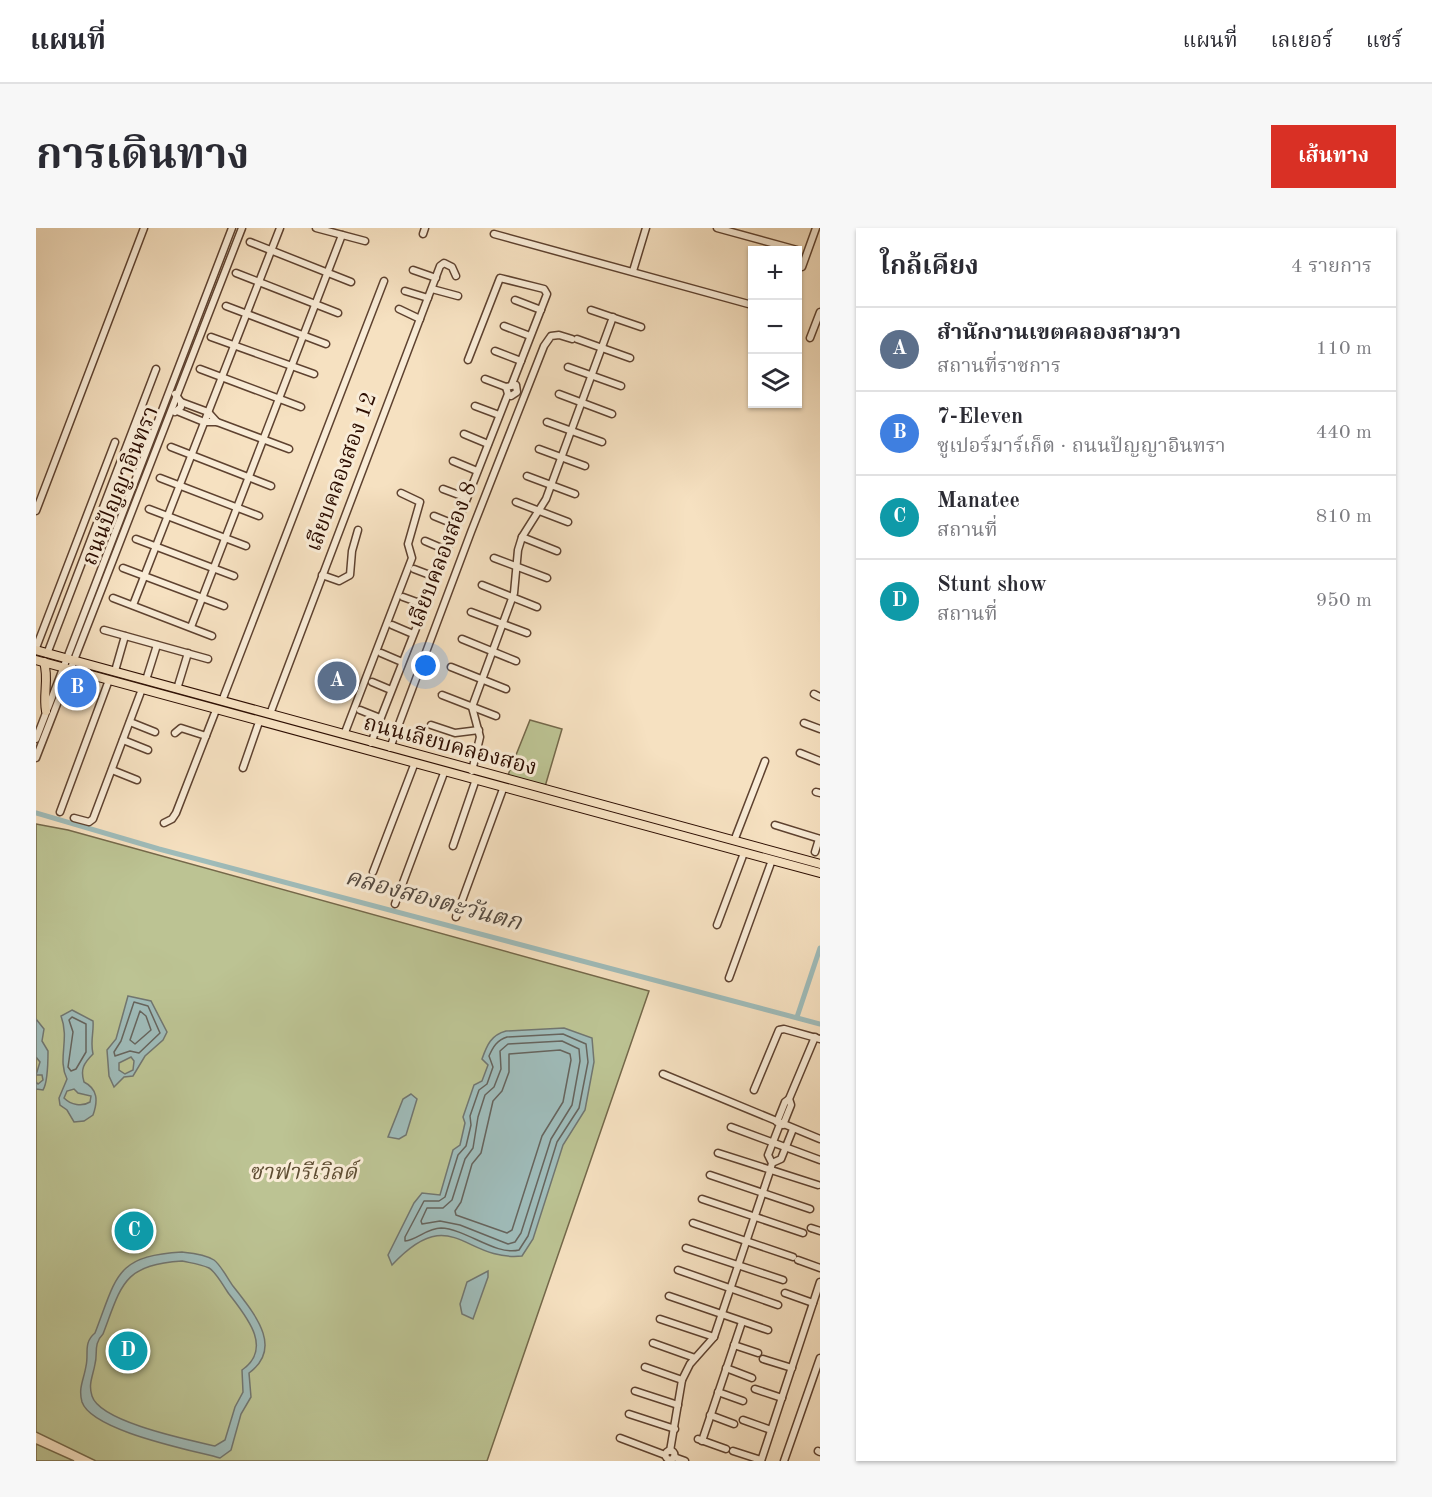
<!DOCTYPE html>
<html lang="th">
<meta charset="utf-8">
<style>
body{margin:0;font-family:"Old Standard TT","Noto Serif Thai",serif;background:#f7f7f7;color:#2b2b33}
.controls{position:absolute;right:18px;top:18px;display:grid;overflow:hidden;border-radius:0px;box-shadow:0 2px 4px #0004}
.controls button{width:54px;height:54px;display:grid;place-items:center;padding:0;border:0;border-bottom:2px solid #e1e1e2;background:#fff;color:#2b2b33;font:30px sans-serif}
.you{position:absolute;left:390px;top:438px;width:21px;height:21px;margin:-15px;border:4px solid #fff;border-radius:50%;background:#1a73e8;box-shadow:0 0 0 9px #1a73e833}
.badge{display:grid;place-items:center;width:39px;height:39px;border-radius:50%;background:#d93025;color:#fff;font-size:20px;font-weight:700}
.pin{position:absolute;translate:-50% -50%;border:3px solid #fff;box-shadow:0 2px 6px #0006}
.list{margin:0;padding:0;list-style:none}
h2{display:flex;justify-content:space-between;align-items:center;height:78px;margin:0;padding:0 24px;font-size:26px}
h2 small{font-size:20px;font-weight:400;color:#7c7c81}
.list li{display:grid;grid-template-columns:39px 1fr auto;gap:18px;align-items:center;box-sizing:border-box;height:84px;padding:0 24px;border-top:2px solid #e1e1e2}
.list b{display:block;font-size:22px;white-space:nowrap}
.list p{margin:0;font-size:20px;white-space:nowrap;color:#7c7c81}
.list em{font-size:20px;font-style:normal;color:#7c7c81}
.icon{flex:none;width:33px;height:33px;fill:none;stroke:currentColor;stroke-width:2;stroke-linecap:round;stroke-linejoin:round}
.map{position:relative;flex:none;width:784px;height:1233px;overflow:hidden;border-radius:0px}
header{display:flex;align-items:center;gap:36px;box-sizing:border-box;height:84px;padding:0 30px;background:#fff;border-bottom:2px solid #e1e1e2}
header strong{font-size:28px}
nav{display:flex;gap:33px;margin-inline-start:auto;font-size:21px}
.intro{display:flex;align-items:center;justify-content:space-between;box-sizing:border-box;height:144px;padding:0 36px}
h1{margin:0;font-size:42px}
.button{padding:15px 27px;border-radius:0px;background:#d93025;color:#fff;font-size:21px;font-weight:700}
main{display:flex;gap:36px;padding:0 36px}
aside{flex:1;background:#fff;border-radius:0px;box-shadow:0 2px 4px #0004}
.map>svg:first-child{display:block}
.green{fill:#bcc393;stroke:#74684a;stroke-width:1.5}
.water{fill:#9fbcba;stroke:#717670;stroke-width:1.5;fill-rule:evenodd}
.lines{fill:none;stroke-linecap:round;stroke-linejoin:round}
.shore{stroke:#66645d;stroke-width:1.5}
.canal{stroke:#9fbcba;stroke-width:5}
.minor-casing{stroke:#5e4230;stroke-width:9}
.major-casing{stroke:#2c0d00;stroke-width:10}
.minor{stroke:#f9ecd7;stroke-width:6}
.major{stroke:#f6e1c1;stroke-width:8}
.labels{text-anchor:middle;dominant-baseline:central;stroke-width:6;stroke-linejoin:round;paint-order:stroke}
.street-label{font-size:22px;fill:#2c0d00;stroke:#f9ecd7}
.park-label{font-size:22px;font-style:italic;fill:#5e4d33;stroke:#f9ecd7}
.water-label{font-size:24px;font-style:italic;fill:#544a41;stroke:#f9ecd7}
</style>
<header>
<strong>แผนที่</strong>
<nav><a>แผนที่</a><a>เลเยอร์</a><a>แชร์</a></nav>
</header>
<div class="intro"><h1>การเดินทาง</h1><a class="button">เส้นทาง</a></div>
<main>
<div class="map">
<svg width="784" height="1233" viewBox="0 0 784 1233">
<rect width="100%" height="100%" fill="#f6e1c1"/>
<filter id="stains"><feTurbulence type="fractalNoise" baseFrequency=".00333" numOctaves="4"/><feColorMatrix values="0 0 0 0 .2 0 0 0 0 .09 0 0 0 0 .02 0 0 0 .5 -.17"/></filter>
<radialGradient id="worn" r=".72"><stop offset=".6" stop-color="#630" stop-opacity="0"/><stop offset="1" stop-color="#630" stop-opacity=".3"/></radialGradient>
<g class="green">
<path d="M494,492l32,9 -18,61 -38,-10z"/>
<path d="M0,596l32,6 581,161 -162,470h-391l-60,-29z"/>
<path d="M0,1216l38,17h-38z"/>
</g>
<g class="water">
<path d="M92,768l23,5 16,31 -4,8 -18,16 -12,20 -9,1 -10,10 -5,-11 -2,-26 9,-11zM95,829l3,4 -1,9 -8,4 -6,-4v-7z"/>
<path d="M36,782l21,11c1,12 -3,20 0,33 -9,9 -13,15 -9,28 14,7 14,19 9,33l-9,6 -10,1 -7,-12 -7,-5 -1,-7 8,-19c-10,-20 3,-39 -6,-63zM38,861l4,4 13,3 -1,6c-8,5 -19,3 -26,-4l3,-7z"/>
<path d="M0,791l8,10 -2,12 6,10c0,10 0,31 -5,39l-7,-1v-7l2,2 5,-4 -1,-5h-6l4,-13 -4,-5z"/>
<path d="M528,800l28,10 2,24 -9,48 -22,35 -30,94 -11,17c-58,6 -70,-55 -130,9l-4,-10 26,-52 8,-10 18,2 13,-45 7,-5 5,-22 -2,-6 11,-32 8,-4 6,-16 -6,-6c5,-14 9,-24 24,-28z"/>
<path d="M375,866l6,5 -11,36 -7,4 -11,-2 15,-38z"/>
<path d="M146,1024c10,1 23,2 32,8 6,4 14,19 19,26 19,25 52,61 16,87l2,24 -10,17 -10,36 -11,8c-29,-8 -128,-27 -138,-56 -4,-14 2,-23 4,-36 3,-13 -3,-23 9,-33 22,-57 20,-77 87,-81zM146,1033c9,2 18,3 27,7 7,4 15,19 20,26 16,21 45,54 13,76l1,22 -8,15 -10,33 -10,6c-26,-6 -115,-24 -123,-50 -4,-12 1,-20 3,-32 3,-11 -2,-20 8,-30 19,-50 20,-69 79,-73z"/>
<path d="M452,1043v6l-15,42 -11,-5 -2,-10 7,-22z"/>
</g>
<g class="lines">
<g class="shore">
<path d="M98,774l14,4 12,27 -21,20 -9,-2 -15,5 -1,-4 7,-11z"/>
<path d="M104,783l6,5 5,14 -16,14 -5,-4z"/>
<path d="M36,789l14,7v28l-10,17 -5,2 -3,-4 5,-35 -4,-12z"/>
<path d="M527,806l23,10 2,18 -9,46 -22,34 -29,94 -9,14c-23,6 -53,-21 -78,-22 -14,0 -24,12 -36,13v-4l19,-36h15l6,-4 13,-42 8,-9 5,-21 -1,-9 9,-26 8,-6 6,-17 -4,-11c4,-9 8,-16 18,-19z"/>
<path d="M526,813l17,8 1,12 -8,44 -21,34 -30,94 -6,9 -7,2 -48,-19 -20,-4 -18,3 -1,-3 6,-13h16l9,-8 13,-41 8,-11 5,-31 7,-22 9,-8 7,-18 -1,-18 8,-7z"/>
<path d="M524,822l10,4 1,6 -8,42 -21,34 -30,94 -5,3 -51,-18 -1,-4 6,-9 11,-38 9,-11 12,-52 9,-10 7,-19v-18z"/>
</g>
<g class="canal">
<path d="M0,585l123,36 661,175"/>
<path d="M761,789l23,-69"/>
</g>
<g class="minor-casing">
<g id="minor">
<path d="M280,0l49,13"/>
<path d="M681,0l80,22"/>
<path d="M387,6l2,-6"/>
<path d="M458,6l258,71"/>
<path d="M214,14l101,40"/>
<path d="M766,39l14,-39"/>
<path d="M377,42l23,8"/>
<path d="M597,43l13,-43"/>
<path d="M200,45l102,40"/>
<path d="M396,61l26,7"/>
<path d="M369,63l23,7"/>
<path d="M479,72l26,10"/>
<path d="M190,78l100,38"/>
<path d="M363,81l21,10"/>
<path d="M555,82l50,17"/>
<path d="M468,98l26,10"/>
<path d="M175,109l103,37"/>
<path d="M774,110l10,-26"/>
<path d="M541,111l53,19"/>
<path d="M459,123l26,10"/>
<path d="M432,132l32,-82 44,11 3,5 -35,90"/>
<path d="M532,139l53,19"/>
<path d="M164,141l101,38"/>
<path d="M449,151l21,8"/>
<path d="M523,166l53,20"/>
<path d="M145,174l27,10 9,10"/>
<path d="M439,178l24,9"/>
<path d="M141,183l27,11h13l72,27"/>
<path d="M139,184l6,-5v-5l-6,-8"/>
<path d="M511,194l55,20"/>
<path d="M428,206l24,10"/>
<path d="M135,219l100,39"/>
<path d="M503,221l46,17"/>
<path d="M417,233l24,10"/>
<path d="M491,248l48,18"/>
<path d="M124,250l99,38"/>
<path d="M407,261l24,9"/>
<path d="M480,274l52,20"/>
<path d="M113,281l97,37"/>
<path d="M0,283l108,-283"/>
<path d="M398,288l22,9"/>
<path d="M486,309l35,14"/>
<path d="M100,311l98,37"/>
<path d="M389,313l21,9"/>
<path d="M458,330l53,20"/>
<path d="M87,340l101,38"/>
<path d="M378,341l21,8"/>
<path d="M286,347l17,6 11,-6 2,-24 6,-21"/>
<path d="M446,357l55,22"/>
<path d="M367,369l22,8"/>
<path d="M77,370l99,38"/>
<path d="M97,377l147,-377"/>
<path d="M435,384l56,21"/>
<path d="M356,397l21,9"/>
<path d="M155,399l151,-392"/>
<path d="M68,402l104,29"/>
<path d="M426,411l54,22"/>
<path d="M0,420l79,-206"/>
<path d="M345,425l21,9"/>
<path d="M11,426l109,-285"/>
<path d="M415,439l55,22"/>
<path d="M79,443l10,-35"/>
<path d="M110,452l11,-35"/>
<path d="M336,454l19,8"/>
<path d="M141,461l11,-36"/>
<path d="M778,466l6,3"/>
<path d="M406,467l54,21"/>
<path d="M186,473l162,-420"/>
<path d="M324,482l20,8"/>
<path d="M234,486l170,-448 4,-3 8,4 4,9"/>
<path d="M94,494l25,10"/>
<path d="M768,495l16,6"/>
<path d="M395,497l24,8 24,-3"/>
<path d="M139,505l6,-5 25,8"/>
<path d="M308,507l68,-177 -4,-14 12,-42 -19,-9"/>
<path d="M0,511l196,-511"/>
<path d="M87,512l25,10"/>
<path d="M335,515l137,-349 -2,-7 10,-2 1,7 -6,4 -3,-2"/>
<path d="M354,520l81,-216 73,-186 7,-10 8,-1 13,4"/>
<path d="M764,525l20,8"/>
<path d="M0,530l206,-530"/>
<path d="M207,540l16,-46"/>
<path d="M76,542l25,10"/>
<path d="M436,543l8,-34 -8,-30 42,-114 4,-43 4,-13 24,-38 67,-182"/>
<path d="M780,564l4,1"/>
<path d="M24,584l49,-132"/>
<path d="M38,590l15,4 4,-3 49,-130"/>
<path d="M128,595l8,-4 4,-6 40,-103"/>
<path d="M739,597l45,14"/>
<path d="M698,613l31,-80"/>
<path d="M417,618l22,-64"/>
<path d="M779,624l4,-13"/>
<path d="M337,644l41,-107"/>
<path d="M359,676l49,-131"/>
<path d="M420,689l47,-128"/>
<path d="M681,697l27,-72"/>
<path d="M693,750l43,-118"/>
<path d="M627,846l157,65"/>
<path d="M718,862l25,-60 5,-1 36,10"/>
<path d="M741,894l8,-20 4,-3 26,-62"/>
<path d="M747,897l8,-20 -2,-6"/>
<path d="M695,899l89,33"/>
<path d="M682,925l100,32"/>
<path d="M736,935l9,-4 12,-30"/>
<path d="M674,947l100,34"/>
<path d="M666,971l101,34"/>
<path d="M657,995l100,34"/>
<path d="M775,1000l9,3"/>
<path d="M650,1020l97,32"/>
<path d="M762,1032l22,8"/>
<path d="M642,1042l100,35"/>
<path d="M749,1065l28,10"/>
<path d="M633,1068l99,34"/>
<path d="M624,1091l54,18"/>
<path d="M617,1115l42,15"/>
<path d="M698,1117l24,8"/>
<path d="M727,1131l29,9"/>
<path d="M609,1139l37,13"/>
<path d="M690,1140l26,10"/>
<path d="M719,1161l27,9"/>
<path d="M599,1163l43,14"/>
<path d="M682,1164l25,9"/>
<path d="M593,1186l46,15"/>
<path d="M674,1187l24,9"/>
<path d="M707,1192l28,10"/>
<path d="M584,1210l45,17"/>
<path d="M662,1211l28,10"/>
<path d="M666,1213l40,-119"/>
<circle cx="634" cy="1227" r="4.5"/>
<path d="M634,1223l12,-71 8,-16 24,-27 56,-166 2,-8 -4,-8 12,-31"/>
<path d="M697,1223l28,9"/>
<path d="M782,1223l2,1"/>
<path d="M638,1229l11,4"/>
<path d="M725,1233l59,-179"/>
<path d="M748,1233l36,-103"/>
</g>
</g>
<g class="major-casing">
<g id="major">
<path d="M0,422l784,214"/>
<path d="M0,432l784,213"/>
<path d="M8,434c5,16 -1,33 2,49"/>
</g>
</g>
<use href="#minor" class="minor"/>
<use href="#major" class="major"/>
</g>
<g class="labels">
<g class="street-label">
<text transform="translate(306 244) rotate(-70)">เลียบคลองสอง 12</text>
<text transform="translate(85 258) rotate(-68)">ถนนปัญญาอินทรา</text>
<text transform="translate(407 327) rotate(-69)">เลียบคลองสอง 8</text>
<text transform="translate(414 518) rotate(15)">ถนนเลียบคลองสอง</text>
</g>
<g class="park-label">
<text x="267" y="945">ซาฟารีเวิลด์</text>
</g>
<g class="water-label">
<text transform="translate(397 673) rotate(15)">คลองสองตะวันตก</text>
</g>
</g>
<rect width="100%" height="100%" filter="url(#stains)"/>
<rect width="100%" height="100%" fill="url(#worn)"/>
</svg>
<div class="controls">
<button>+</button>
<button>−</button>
<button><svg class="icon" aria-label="layers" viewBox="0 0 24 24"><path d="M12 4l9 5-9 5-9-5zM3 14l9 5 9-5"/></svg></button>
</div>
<div class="you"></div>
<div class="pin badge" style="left:301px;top:453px;background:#5c6f8a">A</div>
<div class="pin badge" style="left:41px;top:460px;background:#3f7fe0">B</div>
<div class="pin badge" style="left:98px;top:1003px;background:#0f9aa8">C</div>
<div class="pin badge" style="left:92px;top:1123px;background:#0f9aa8">D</div>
</div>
<aside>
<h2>ใกล้เคียง<small>4 รายการ</small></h2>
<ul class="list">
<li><span class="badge" style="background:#5c6f8a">A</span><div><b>สำนักงานเขตคลองสามวา</b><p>สถานที่ราชการ</p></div><em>110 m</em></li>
<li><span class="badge" style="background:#3f7fe0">B</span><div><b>7-Eleven</b><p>ซูเปอร์มาร์เก็ต · ถนนปัญญาอินทรา</p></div><em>440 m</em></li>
<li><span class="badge" style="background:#0f9aa8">C</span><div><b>Manatee</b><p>สถานที่</p></div><em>810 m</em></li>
<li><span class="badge" style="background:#0f9aa8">D</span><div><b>Stunt show</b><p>สถานที่</p></div><em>950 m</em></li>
</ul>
</aside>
</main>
